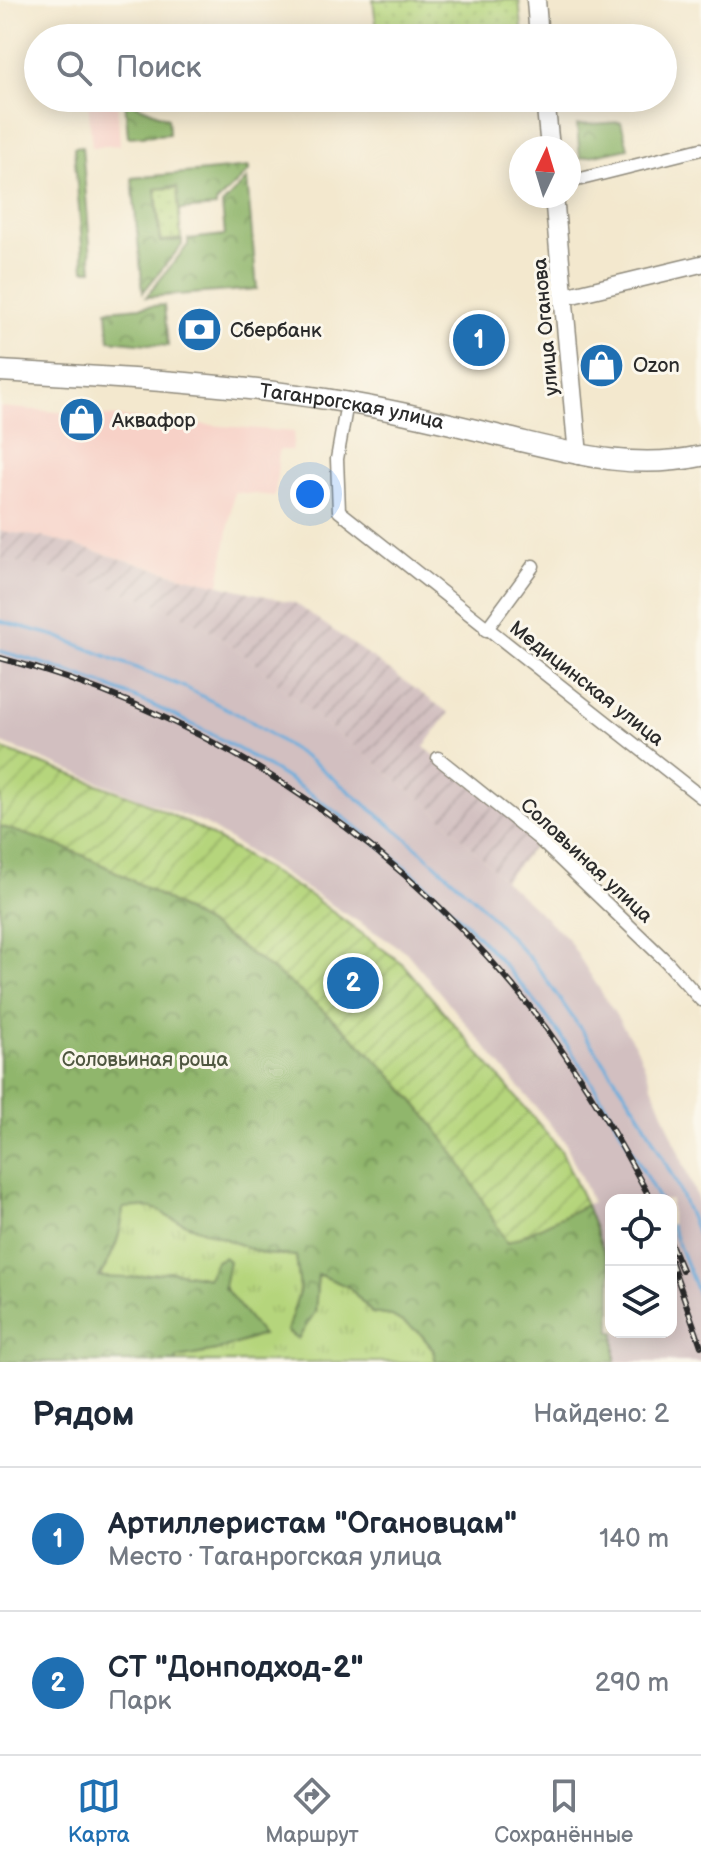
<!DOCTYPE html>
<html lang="ru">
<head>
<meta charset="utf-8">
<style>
	:root { --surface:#fff; --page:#f6f6f7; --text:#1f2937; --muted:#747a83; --line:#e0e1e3; --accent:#1f6fb2 }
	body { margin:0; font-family:"Balsamiq Sans",sans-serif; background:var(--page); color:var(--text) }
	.controls { position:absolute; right:24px; bottom:24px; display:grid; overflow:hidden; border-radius:16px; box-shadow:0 4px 20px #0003 }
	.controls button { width:72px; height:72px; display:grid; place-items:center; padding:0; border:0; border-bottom:2px solid var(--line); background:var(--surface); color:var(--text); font:40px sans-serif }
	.compass { position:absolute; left:509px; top:136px; width:72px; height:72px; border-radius:50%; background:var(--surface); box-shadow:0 4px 20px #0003; rotate:4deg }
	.you { position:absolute; left:310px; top:494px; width:28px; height:28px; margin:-20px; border:6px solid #fff; border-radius:50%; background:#1a73e8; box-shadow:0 0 0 12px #1a73e833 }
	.badge { display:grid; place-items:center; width:52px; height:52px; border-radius:50%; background:var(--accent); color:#fff; font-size:26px; font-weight:700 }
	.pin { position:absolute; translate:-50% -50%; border:4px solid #fff; box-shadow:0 2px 8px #0006 }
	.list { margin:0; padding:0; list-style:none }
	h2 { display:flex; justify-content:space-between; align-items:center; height:104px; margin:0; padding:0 32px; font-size:34px }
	h2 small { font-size:26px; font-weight:400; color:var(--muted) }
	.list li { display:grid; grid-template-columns:52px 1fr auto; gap:24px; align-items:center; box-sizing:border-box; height:144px; padding:0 32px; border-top:2px solid var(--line) }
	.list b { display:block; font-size:30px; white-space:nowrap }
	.list p { margin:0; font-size:26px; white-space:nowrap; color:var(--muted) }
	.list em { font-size:26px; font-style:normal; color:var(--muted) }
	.icon { flex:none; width:44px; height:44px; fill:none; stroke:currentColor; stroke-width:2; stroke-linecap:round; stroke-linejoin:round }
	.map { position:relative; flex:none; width:701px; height:1362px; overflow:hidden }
	.search { position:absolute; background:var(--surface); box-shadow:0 4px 20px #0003; left:24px; right:24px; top:24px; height:88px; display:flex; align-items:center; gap:20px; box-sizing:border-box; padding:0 28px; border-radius:44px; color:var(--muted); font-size:30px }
	.sheet { height:392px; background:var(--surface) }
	nav { display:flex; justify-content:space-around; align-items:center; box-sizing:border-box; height:112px; border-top:2px solid var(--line); background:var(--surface); font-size:22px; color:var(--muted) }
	nav a { display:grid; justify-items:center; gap:4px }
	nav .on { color:var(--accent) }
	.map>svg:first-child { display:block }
	.built { fill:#f7d1c7 }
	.industrial { fill:url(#industrial-furrows) }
	.railway { fill:#d2bfc0; fill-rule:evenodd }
	.grass { fill:url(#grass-tufts); stroke:#708054; stroke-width:2 }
	.forest { fill:url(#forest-crowns); stroke:#5e704c; stroke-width:2 }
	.park { fill:url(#park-dots); stroke:#708054; stroke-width:2 }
	.garden { fill:url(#garden-furrows); stroke:#708054; stroke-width:2 }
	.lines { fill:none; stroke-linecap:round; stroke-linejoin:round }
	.stream { stroke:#67addd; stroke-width:3 }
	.minor-casing { stroke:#8f8a7c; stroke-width:15 }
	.tertiary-casing { stroke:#8f8a7c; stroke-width:19 }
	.secondary-casing { stroke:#8f8a7c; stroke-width:21 }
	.primary-casing { stroke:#8f8a7c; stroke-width:23 }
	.minor { stroke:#fff; stroke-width:12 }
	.tertiary { stroke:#fff; stroke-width:16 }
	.secondary { stroke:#fff; stroke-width:18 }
	.primary { stroke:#fff; stroke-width:20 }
	.rail-casing { stroke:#2b2b2b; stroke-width:6 }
	.rail { stroke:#fbf7ec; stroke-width:3; stroke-dasharray:9; stroke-linecap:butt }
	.labels { text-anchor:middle; stroke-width:6; stroke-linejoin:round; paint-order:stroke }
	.street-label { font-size:20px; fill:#2b2b2b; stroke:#fbf7ec }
	.poi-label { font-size:20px; fill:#2b2b2b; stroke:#fbf7ec; text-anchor:start }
	.park-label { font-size:20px; fill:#4e563f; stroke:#fbf7ec }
</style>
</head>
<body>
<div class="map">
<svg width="701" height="1362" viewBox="0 0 701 1362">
	<defs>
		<pattern id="industrial-furrows" width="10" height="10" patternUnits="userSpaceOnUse" patternTransform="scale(2)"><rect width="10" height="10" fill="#d2bfc0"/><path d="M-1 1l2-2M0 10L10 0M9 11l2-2" fill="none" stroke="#b4a4a5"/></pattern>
		<pattern id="grass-tufts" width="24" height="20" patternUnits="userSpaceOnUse" patternTransform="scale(2)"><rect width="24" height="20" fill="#b5d57c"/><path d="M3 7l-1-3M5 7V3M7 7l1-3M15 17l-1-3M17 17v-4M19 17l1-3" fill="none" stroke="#9cb76b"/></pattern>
		<pattern id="forest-crowns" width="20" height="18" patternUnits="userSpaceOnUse" patternTransform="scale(2)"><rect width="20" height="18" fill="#90b66c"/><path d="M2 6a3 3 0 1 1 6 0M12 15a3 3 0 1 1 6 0" fill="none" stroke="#769459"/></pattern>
		<pattern id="park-dots" width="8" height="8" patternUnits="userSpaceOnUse" patternTransform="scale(2)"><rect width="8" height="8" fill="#b5d57c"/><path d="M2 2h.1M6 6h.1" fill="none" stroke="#9cb76b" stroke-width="1.8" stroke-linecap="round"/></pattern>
		<pattern id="garden-furrows" width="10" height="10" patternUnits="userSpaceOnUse" patternTransform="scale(2)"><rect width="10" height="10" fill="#b5d57c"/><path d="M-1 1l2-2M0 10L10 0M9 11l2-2" fill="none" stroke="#9cb76b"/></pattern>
	</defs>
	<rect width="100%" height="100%" fill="#fbf7ec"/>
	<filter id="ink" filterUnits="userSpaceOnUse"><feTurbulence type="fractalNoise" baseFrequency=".0125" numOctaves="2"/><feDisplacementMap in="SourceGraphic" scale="16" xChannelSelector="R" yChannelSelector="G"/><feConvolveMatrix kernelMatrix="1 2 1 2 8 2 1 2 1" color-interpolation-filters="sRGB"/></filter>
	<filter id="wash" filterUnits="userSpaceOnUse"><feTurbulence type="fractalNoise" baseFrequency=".006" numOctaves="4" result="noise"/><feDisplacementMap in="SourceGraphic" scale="32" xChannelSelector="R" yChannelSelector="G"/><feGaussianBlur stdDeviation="1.8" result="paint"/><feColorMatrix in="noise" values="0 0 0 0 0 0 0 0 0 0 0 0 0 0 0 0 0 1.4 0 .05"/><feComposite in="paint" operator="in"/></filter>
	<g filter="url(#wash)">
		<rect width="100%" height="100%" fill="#f3e8ce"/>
		<g class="built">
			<polygon points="117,99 120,145 92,147 88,102"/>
			<polygon points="0,407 294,432 292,450 279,450 275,496 234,492 219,586 48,538 0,531"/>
		</g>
		<polygon class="industrial" points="0,531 48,538 178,575 295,603 449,713 424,747 540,840 504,880 431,807 310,712 251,660 208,629 145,599 41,566 0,560"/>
		<path class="railway" d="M0 560 41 566 145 599 208 629 251 660 310 712 431 807 504 880 567 938 638 1050 701 1208V1362H575L511 1242 592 1202 565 1142 406 952 205 824 0 742ZM611 1200H671V1332H611Z"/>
		<path class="grass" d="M150 1206 159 1208 168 1217 264 1254 296 1256 300 1289 287 1331 297 1338 315 1312 318 1274 349 1287 372 1313 392 1316 419 1332 433 1349 436 1362H176L177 1358 216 1351 262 1335 224 1287 209 1278 169 1271 128 1278H99C113 1255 122 1235 123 1207Z"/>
		<g class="forest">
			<polygon points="125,100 168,118 169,134 128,137"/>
			<polygon points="621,122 628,148 580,158 577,125"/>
			<polygon points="82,146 92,270 84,270 74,147"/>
			<polygon points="249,167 249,171 216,203 216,207 179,210 177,187 155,189 160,242 182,240 182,245 143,292 132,178"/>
			<polygon points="247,179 257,289 146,297 188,245 188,239 225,235 222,205"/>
			<polygon points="164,305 168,346 109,340 107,310"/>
			<path d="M0 826C30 836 63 845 91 859 223 924 356 1020 444 1139 468 1171 486 1209 507 1243L586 1205 611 1271V1332H615V1362H436L433 1349 419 1332 392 1316 372 1313 349 1287 318 1274 315 1312 298 1339 287 1331 300 1289 296 1256 264 1254 168 1217C154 1204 141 1207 123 1208 122 1235 113 1254 99 1277L128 1278 169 1271 208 1278 216 1261 224 1257 229 1261 224 1287 262 1335 216 1351 177 1358 176 1362H0Z"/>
		</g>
		<g class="park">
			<polygon points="373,0 519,0 523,38 378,38"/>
			<polygon points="177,188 181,239 161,241 156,189"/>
		</g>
		<path class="garden" d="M0 748 143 801 202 830 311 896 403 964 561 1150 586 1205 507 1243C486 1209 468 1171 444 1139 357 1020 223 924 91 859 63 845 30 836 0 826Z"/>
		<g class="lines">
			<g class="stream">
				<polyline points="0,621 56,636 184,687 249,720 318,766 405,837 477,901 536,965 638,1111 676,1183 701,1242"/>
				<path d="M0 651C200 704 385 823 518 981 575 1048 618 1123 659 1200"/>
				<polyline points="671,1226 701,1301"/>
			</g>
		</g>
	</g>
	<g filter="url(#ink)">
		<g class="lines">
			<defs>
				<g id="minor">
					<polyline points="569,182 701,149"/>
					<polyline points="345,414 337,459 339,511 701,797"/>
					<polyline points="486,630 533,566"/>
					<polyline points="438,758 539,839 666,961 701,1000"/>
				</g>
				<polyline id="tertiary" points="564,297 701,264"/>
				<g id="secondary">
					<polyline points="536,0 539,38"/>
					<polyline points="545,98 550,148"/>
					<polyline points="554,196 578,455"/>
				</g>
				<g id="primary">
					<path id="s1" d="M0 371C116 378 235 383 350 403 402 412 453 424 504 437 572 453 631 471 701 456"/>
				</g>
			</defs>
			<use href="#minor" class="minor-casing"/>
			<use href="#tertiary" class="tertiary-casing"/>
			<use href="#secondary" class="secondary-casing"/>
			<use href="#primary" class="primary-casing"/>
			<use href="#minor" class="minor"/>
			<use href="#tertiary" class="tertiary"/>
			<use href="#secondary" class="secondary"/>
			<use href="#primary" class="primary"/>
			<defs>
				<g id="rail">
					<path d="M0 658C198 710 382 829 513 986 568 1052 611 1125 651 1200"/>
					<polyline points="671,1244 682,1270"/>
					<polyline points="671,1261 701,1346"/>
				</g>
			</defs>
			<use href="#rail" class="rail-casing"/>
			<use href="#rail" class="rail"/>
		</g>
	</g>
	<defs>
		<symbol id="bank-disc" viewBox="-11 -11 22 22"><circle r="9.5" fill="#1f6fb2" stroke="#fbf7ec"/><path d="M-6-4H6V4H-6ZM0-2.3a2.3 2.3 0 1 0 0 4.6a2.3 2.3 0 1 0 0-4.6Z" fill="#fff"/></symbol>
		<symbol id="shop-disc" viewBox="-11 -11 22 22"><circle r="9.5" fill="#1f6fb2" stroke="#fbf7ec"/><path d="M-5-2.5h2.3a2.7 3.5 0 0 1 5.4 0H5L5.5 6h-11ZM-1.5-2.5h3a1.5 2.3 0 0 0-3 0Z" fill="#fff"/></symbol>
	</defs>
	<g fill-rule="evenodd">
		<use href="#bank-disc" x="174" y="304" width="51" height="51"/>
		<use href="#shop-disc" x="576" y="340" width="51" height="51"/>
		<use href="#shop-disc" x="56" y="394" width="51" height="51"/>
	</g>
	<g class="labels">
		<g class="street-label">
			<text transform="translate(545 327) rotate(-95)" y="7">улица Оганова</text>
			<text dy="7" stroke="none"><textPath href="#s1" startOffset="354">Таганрогская улица</textPath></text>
			<text transform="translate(587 683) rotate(38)" y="7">Медицинская улица</text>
			<text transform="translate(587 860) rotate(43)" y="7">Соловьиная улица</text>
		</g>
		<g class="poi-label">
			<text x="230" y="337">Сбербанк</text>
			<text x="633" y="372">Ozon</text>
			<text x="112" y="427">Аквафор</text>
		</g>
		<g class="park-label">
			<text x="145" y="1066">Соловьиная роща</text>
		</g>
	</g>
</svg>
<div class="controls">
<button><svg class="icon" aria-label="locate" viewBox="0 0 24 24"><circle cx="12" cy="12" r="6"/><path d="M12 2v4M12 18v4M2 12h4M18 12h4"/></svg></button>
<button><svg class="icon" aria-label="layers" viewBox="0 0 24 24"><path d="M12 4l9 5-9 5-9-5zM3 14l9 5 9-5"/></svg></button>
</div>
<svg class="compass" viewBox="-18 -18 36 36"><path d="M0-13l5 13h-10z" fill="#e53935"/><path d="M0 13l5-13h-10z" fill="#747a83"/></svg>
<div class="you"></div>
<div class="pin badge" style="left:479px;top:340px">1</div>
<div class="pin badge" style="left:353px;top:983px">2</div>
<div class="search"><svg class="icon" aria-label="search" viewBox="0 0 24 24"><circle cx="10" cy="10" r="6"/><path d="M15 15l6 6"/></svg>Поиск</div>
</div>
<section class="sheet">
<h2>Рядом<small>Найдено: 2</small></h2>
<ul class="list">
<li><span class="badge">1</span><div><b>Артиллеристам &quot;Огановцам&quot;</b><p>Место · Таганрогская улица</p></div><em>140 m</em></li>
<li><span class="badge">2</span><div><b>СТ &quot;Донподход-2&quot;</b><p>Парк</p></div><em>290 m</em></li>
</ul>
</section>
<nav>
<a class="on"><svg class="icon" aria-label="map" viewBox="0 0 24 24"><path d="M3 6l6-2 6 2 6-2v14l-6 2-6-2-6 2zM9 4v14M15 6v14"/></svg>Карта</a>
<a><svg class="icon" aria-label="directions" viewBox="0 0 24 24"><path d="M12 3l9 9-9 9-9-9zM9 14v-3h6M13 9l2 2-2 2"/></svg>Маршрут</a>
<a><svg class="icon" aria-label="saved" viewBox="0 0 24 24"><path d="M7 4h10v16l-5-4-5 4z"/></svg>Сохранённые</a>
</nav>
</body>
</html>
